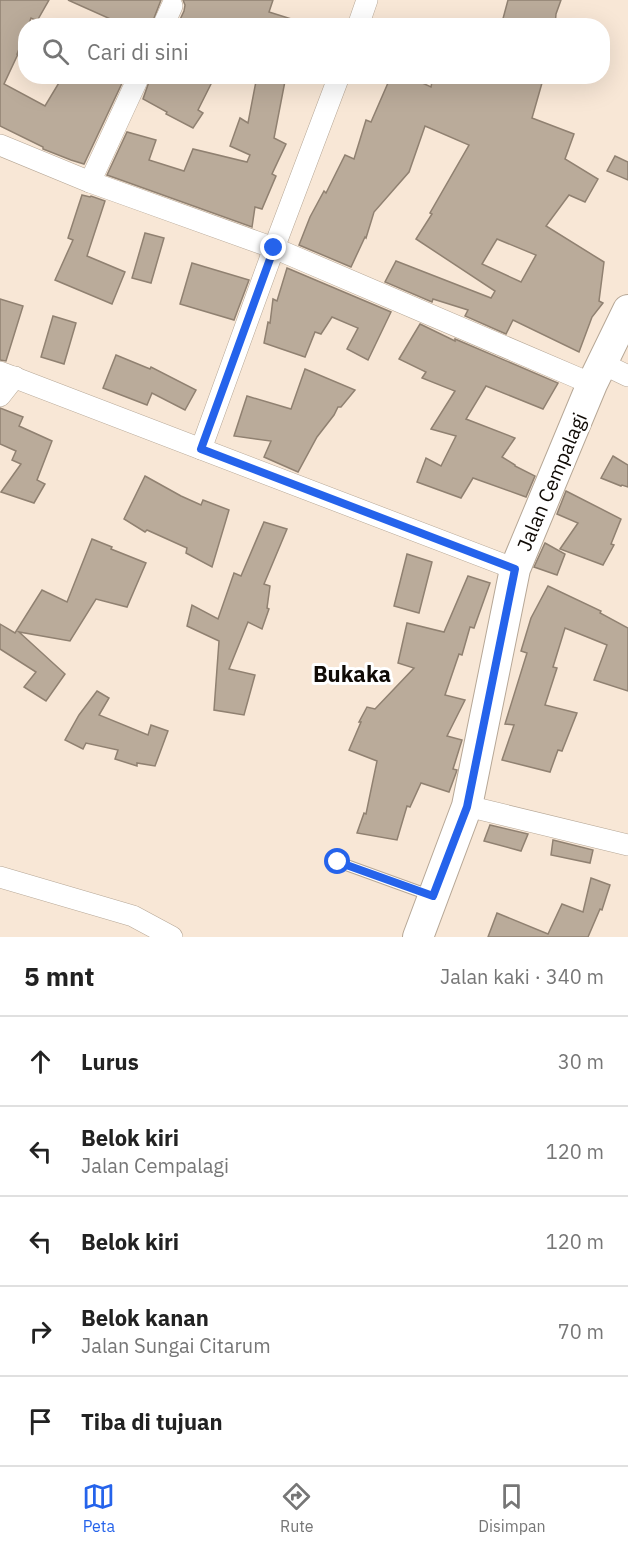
<!DOCTYPE html>
<html lang="id">
<head>
<meta charset="utf-8">
<style>
	:root { --surface:#fff; --page:#f6f6f6; --text:#222; --muted:#767676; --line:#e0e0e0; --accent:#2563eb }
	body { margin:0; font-family:"IBM Plex Sans",sans-serif; background:var(--page); color:var(--text) }
	.stop { position:absolute; width:18px; height:18px; margin:-14px; border:4px solid #2563eb; border-radius:50%; background:#fff }
	.stop.end { background:#2563eb; border-color:#fff; box-shadow:0 2px 6px #0008 }
	.list { margin:0; padding:0; list-style:none }
	h2 { display:flex; justify-content:space-between; align-items:center; height:78px; margin:0; padding:0 24px; font-size:26px }
	h2 small { font-size:20px; font-weight:400; color:var(--muted) }
	.list li { display:grid; grid-template-columns:39px 1fr auto; gap:18px; align-items:center; box-sizing:border-box; height:90px; padding:0 24px; border-top:2px solid var(--line) }
	.list b { display:block; font-size:22px; white-space:nowrap }
	.list p { margin:0; font-size:20px; white-space:nowrap; color:var(--muted) }
	.list em { font-size:20px; font-style:normal; color:var(--muted) }
	.icon { flex:none; width:33px; height:33px; fill:none; stroke:currentColor; stroke-width:2; stroke-linecap:round; stroke-linejoin:round }
	.map { position:relative; flex:none; width:628px; height:937px; overflow:hidden }
	.search { position:absolute; background:var(--surface); box-shadow:0 6px 24px #0002; left:18px; right:18px; top:18px; height:66px; display:flex; align-items:center; gap:15px; box-sizing:border-box; padding:0 21px; border-radius:24px; color:var(--muted); font-size:22px }
	.sheet { height:528px; background:var(--surface) }
	nav { display:flex; justify-content:space-around; align-items:center; box-sizing:border-box; height:84px; border-top:2px solid var(--line); background:var(--surface); font-size:16px; color:var(--muted) }
	nav a { display:grid; justify-items:center; gap:3px }
	nav .on { color:var(--accent) }
	.map>svg:first-child { display:block }
	.building { fill:#baab9a; stroke:#908171; stroke-width:1.5; fill-rule:evenodd }
	.lines { fill:none; stroke-linecap:round; stroke-linejoin:round }
	.lane-casing { stroke:#b6a796; stroke-width:12 }
	.street-casing { stroke:#b6a796; stroke-width:22 }
	.secondary-casing { stroke:#b6a796; stroke-width:32 }
	.lane { stroke:#fff; stroke-width:10 }
	.street { stroke:#fff; stroke-width:21 }
	.secondary { stroke:#fff; stroke-width:30 }
	.route { stroke:#2563eb; stroke-width:8 }
	.labels { text-anchor:middle; stroke-width:6; stroke-linejoin:round; paint-order:stroke }
	.street-label { font-size:20px; fill:#100b06; stroke:#fff }
	.quarter-label { font-size:22px; font-weight:bold; fill:#100b06; stroke:#fff }
</style>
</head>
<body>
<div class="map">
<svg width="628" height="937" viewBox="0 0 628 937">
	<rect width="100%" height="100%" fill="#f8e7d6"/>
	<g class="building">
		<polygon points="0,0 49,0 37,21 31,18 28,26 26,26 26,32 17,54 18,54 4,84 45,106 63,76 115,76 123,81 84,164 71,160 43,149 43,147 0,126"/>
		<polygon points="68,0 161,0 151,26 126,26"/>
		<polygon points="183,0 273,0 269,12 301,22 300,26 177,26 184,11 185,5"/>
		<polygon points="508,0 561,0 556,14 555,26 501,26"/>
		<polygon points="151,76 215,76 198,110 203,113 193,128 166,114 167,112 143,99"/>
		<polygon points="257,76 286,76 274,138 286,144 272,174 276,176 262,209 255,207 252,227 107,175 127,132 156,140 149,160 184,171 193,149 247,162 250,155 230,146 240,118 248,123"/>
		<path d="M391 76H407L431 87 433 76H544L532 118 574 134 565 159 598 179 585 202 569 195 546 226 604 262 599 301 603 303 592 317 579 352 513 320 506 334 465 316 468 310 433 299 432 302 385 282 396 261 491 298 495 291 416 239 432 214 430 213 469 145 425 126 409 172 374 212 366 238 365 237 351 267 299 245 310 217 324 191 326 193 345 155 354 159 366 120 371 122ZM497 239 536 255 521 282 482 264Z"/>
		<polygon points="615,156 628,162 628,180 607,171"/>
		<polygon points="82,195 90,197 91,196 105,201 87,256 125,272 112,304 55,280 73,240 68,238"/>
		<polygon points="145,233 164,238 151,283 132,278"/>
		<polygon points="192,263 249,280 234,320 180,304"/>
		<polygon points="287,268 391,312 368,360 347,349 358,328 332,317 321,334 315,332 305,357 264,343 268,322 270,323 273,299 277,301"/>
		<polygon points="0,299 23,306 6,361 0,360"/>
		<polygon points="53,316 76,323 64,364 41,357"/>
		<polygon points="420,324 455,341 455,339 558,383 543,409 486,386 466,419 515,438 502,457 515,465 515,466 535,476 526,497 473,478 461,498 417,482 426,458 441,466 456,436 431,429 455,391 422,378 426,372 399,359"/>
		<polygon points="116,355 150,369 151,367 196,390 185,410 152,393 147,405 103,388"/>
		<polygon points="305,369 355,390 341,407 338,407 334,415 317,437 298,472 264,457 271,441 234,436 247,396 291,409"/>
		<polygon points="0,408 23,417 19,426 52,441 37,480 45,484 34,503 1,492 21,464 12,460 16,451 0,444"/>
		<polygon points="613,456 628,465 628,487 622,485 621,486 601,478"/>
		<polygon points="145,476 181,496 201,505 203,500 229,510 212,567 186,553 187,548 147,530 145,532 124,519"/>
		<polygon points="566,491 621,519 611,544 614,545 603,565 560,549 578,523 557,514"/>
		<polygon points="264,522 287,529 264,584 270,586 267,608 269,609 262,629 248,622 229,669 255,675 244,715 214,710 219,641 187,626 192,605 218,619 234,573 241,576"/>
		<polygon points="92,539 112,547 111,549 146,563 127,607 96,599 70,641 19,632 65,674 46,701 24,687 36,672 0,649 0,624 15,633 42,590 67,602"/>
		<polygon points="545,543 565,554 557,575 534,567"/>
		<polygon points="407,554 432,562 419,613 394,606"/>
		<polygon points="468,576 490,583 474,628 470,627 462,655 459,654 445,695 465,700 447,736 462,740 453,769 457,770 456,773 449,792 421,783 410,807 407,806 397,840 357,833 364,813 366,814 377,761 349,750 361,722 359,722 367,707 375,709 414,668 398,663 407,623 444,632"/>
		<polygon points="548,586 601,611 600,613 628,628 628,691 594,680 607,645 565,628 553,667 557,668 545,705 577,713 562,751 558,750 550,772 502,760 514,725 505,724 527,653 521,651 531,618"/>
		<polygon points="97,691 109,698 99,715 148,735 151,725 168,731 155,766 137,763 137,766 115,759 118,750 86,743 83,749 65,740 79,715"/>
		<polygon points="490,825 528,834 521,851 484,841"/>
		<polygon points="553,840 593,850 590,863 551,855"/>
		<polygon points="591,878 610,885 602,910 600,909 588,937 488,937 497,913 548,934 562,904 583,912"/>
	</g>
	<g class="lines">
		<defs>
			<polyline id="lane" points="338,862 432,896"/>
			<g id="street">
				<polyline points="163,26 172,6"/>
				<polyline points="358,26 367,0"/>
				<polyline points="0,145 90,182 274,248 592,384"/>
				<polyline points="90,182 139,76"/>
				<polyline points="601,363 628,376"/>
				<polyline points="0,372 515,569"/>
				<polyline points="0,396 15,377"/>
				<polyline points="201,449 274,248 339,76"/>
				<polyline points="467,806 628,845"/>
				<polyline points="0,877 133,916 172,937"/>
			</g>
			<polyline id="secondary" points="418,937 467,806 515,569 592,384 628,310"/>
		</defs>
		<use href="#lane" class="lane-casing"/>
		<use href="#street" class="street-casing"/>
		<use href="#secondary" class="secondary-casing"/>
		<use href="#lane" class="lane"/>
		<use href="#street" class="street"/>
		<use href="#secondary" class="secondary"/>
	</g>
	<g class="lines">
		<polyline class="route" points="274,248 201,449 515,569 467,807 433,896 338,862"/>
	</g>
	<g class="labels">
		<g class="street-label">
			<text transform="translate(552 482) rotate(-67)" y="7">Jalan Cempalagi</text>
		</g>
		<g class="quarter-label">
			<text x="352" y="682">Bukaka</text>
		</g>
	</g>
</svg>
<div class="stop" style="left:338px;top:862px"></div>
<div class="stop end" style="left:274px;top:248px"></div>
<div class="search"><svg class="icon" aria-label="search" viewBox="0 0 24 24"><circle cx="10" cy="10" r="6"/><path d="M15 15l6 6"/></svg>Cari di sini</div>
</div>
<section class="sheet">
<h2>5 mnt<small>Jalan kaki · 340 m</small></h2>
<ul class="list">
<li><svg class="icon" aria-label="ahead" viewBox="0 0 24 24"><path d="M12 20V5M6 11l6-6 6 6"/></svg><div><b>Lurus</b></div><em>30 m</em></li>
<li><svg class="icon" aria-label="left" viewBox="0 0 24 24"><path d="M17 20v-9H6M10 6l-5 5 5 5"/></svg><div><b>Belok kiri</b><p>Jalan Cempalagi</p></div><em>120 m</em></li>
<li><svg class="icon" aria-label="left" viewBox="0 0 24 24"><path d="M17 20v-9H6M10 6l-5 5 5 5"/></svg><div><b>Belok kiri</b></div><em>120 m</em></li>
<li><svg class="icon" aria-label="right" viewBox="0 0 24 24"><path d="M7 20v-9h11M14 6l5 5-5 5"/></svg><div><b>Belok kanan</b><p>Jalan Sungai Citarum</p></div><em>70 m</em></li>
<li><svg class="icon" aria-label="arrive" viewBox="0 0 24 24"><path d="M6 21V4h12l-3 4 3 4H6"/></svg><div><b>Tiba di tujuan</b></div></li>
</ul>
</section>
<nav>
<a class="on"><svg class="icon" aria-label="map" viewBox="0 0 24 24"><path d="M3 6l6-2 6 2 6-2v14l-6 2-6-2-6 2zM9 4v14M15 6v14"/></svg>Peta</a>
<a><svg class="icon" aria-label="directions" viewBox="0 0 24 24"><path d="M12 3l9 9-9 9-9-9zM9 14v-3h6M13 9l2 2-2 2"/></svg>Rute</a>
<a><svg class="icon" aria-label="saved" viewBox="0 0 24 24"><path d="M7 4h10v16l-5-4-5 4z"/></svg>Disimpan</a>
</nav>
</body>
</html>
